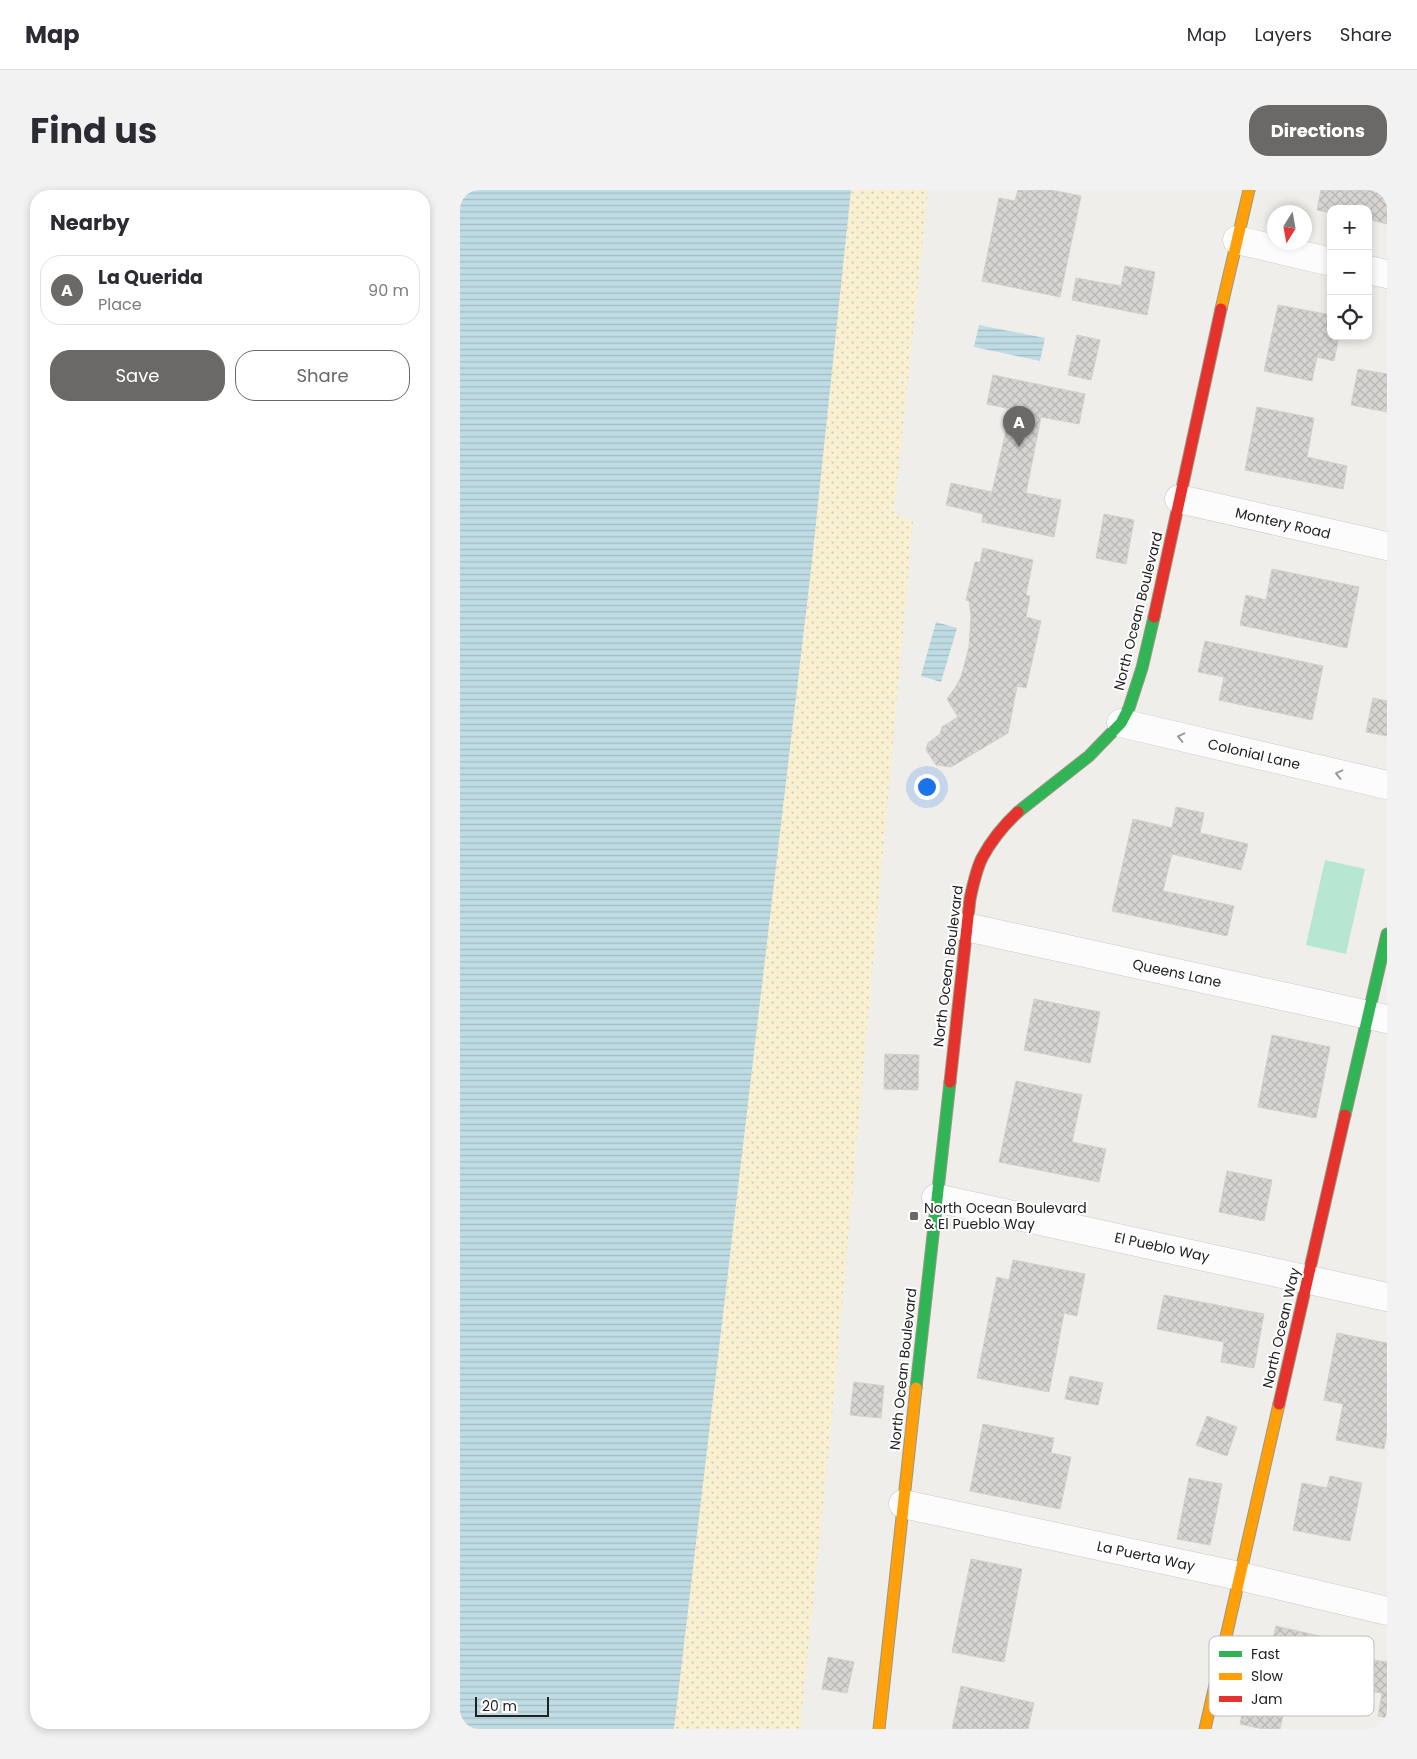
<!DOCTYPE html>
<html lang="en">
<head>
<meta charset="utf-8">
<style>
	:root { --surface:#fff; --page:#f2f2f3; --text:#2b2b33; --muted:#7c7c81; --line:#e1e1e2; --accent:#6a6968 }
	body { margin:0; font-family:Poppins,sans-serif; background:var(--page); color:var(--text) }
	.controls { position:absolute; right:15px; top:15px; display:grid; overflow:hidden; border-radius:10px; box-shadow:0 2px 8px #0003 }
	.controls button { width:45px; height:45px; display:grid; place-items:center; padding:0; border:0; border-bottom:1px solid var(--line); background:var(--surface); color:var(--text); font:25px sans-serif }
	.compass { position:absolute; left:807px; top:15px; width:45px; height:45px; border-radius:50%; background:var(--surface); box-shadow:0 2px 8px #0003; rotate:191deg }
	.scale { position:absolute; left:15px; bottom:12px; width:74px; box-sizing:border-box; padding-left:5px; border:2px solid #222; border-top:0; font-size:14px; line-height:18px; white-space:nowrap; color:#222; -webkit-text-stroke:4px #fff; paint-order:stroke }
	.you { position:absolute; left:466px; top:596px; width:18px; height:18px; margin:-12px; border:4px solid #fff; border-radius:50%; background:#1a73e8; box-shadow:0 0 0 8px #1a73e833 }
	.badge { display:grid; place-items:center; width:32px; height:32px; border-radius:50%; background:var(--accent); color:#fff; font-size:16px; font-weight:700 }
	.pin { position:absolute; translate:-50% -41px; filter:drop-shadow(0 1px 2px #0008) }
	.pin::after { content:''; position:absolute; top:26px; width:18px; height:15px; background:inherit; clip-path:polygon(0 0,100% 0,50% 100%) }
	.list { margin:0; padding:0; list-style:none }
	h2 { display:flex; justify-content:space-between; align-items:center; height:65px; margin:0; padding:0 20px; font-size:21px }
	h2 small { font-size:16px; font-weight:400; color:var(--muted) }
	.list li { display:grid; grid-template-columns:32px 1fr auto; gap:15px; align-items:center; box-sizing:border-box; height:70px; margin:0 10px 10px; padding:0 10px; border:1px solid var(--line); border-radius:20px }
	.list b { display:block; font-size:19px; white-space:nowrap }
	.list p { margin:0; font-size:16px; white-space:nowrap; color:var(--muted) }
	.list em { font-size:16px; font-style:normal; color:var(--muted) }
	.actions { display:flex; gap:10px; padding:15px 20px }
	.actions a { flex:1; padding:11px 0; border:1px solid var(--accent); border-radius:20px; text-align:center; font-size:18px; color:var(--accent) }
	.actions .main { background:var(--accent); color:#fff }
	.icon { flex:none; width:28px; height:28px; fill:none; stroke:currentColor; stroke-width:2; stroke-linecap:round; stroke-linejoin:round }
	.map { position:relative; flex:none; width:927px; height:1539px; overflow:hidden; border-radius:20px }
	header { display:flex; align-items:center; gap:30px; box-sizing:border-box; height:70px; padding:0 25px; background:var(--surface); border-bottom:1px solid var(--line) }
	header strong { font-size:24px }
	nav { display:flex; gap:28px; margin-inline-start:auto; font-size:18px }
	.intro { display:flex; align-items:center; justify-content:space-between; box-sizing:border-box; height:120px; padding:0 30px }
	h1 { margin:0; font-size:35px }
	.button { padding:12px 22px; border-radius:20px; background:var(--accent); color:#fff; font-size:18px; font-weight:700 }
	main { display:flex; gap:30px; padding:0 30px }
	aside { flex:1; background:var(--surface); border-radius:20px; box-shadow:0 2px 8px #0003 }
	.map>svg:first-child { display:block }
	.sand { fill:url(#sand-dots) }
	.pitch { fill:#b7e6d2 }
	.water { fill:url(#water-rules) }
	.building { fill:url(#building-cross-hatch); stroke:#d3d0cc }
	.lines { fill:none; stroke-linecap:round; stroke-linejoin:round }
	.street-casing { stroke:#c9c8c7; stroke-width:29 }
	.fast-casing { stroke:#999a82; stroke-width:13 }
	.slow-casing { stroke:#999a82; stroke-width:13 }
	.jam-casing { stroke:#999a82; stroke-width:13 }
	.street { stroke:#fdfcfc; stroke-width:28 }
	.fast { stroke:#30b455; stroke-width:11 }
	.slow { stroke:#ff9f0a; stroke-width:11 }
	.jam { stroke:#e5322d; stroke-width:11 }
	.oneway { stroke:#9a9a9a }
	.poi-dot { fill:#6a6968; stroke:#fff; stroke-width:2 }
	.labels { text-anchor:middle; stroke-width:4; stroke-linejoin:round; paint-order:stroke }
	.street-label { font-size:14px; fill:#222; stroke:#fff }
	.poi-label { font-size:14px; fill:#222; stroke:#fff; text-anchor:start }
	.key { fill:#fff; stroke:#bdbdbd; stroke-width:1 }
	.key-label { font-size:14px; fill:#222 }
</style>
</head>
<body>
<header>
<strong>Map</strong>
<nav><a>Map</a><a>Layers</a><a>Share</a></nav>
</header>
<div class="intro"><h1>Find us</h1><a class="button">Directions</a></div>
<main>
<aside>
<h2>Nearby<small></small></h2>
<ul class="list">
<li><span class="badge">A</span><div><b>La Querida</b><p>Place</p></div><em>90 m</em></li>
</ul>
<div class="actions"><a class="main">Save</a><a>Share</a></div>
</aside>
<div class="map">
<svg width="927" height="1539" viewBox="0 0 927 1539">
	<defs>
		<pattern id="sand-dots" width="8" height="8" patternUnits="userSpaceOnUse" patternTransform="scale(1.25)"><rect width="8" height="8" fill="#f8f0d0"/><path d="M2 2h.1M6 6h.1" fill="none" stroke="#d4ceb2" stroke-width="1.8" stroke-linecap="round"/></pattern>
		<pattern id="water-rules" width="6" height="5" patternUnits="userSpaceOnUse" patternTransform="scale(1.25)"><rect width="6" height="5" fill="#bfdbe3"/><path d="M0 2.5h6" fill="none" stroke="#a4bcc2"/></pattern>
		<pattern id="building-cross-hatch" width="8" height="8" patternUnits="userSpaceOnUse" patternTransform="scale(1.25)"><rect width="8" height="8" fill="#d7d4d2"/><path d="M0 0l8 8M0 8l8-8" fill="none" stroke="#b8b6b4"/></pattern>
	</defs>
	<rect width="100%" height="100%" fill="#f0eeeb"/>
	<polygon class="sand" points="391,0 468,0 434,323 453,331 371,1238 340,1539 214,1539 351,380"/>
	<polygon class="pitch" points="865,670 905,679 886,764 846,755"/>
	<g class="water">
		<polygon points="0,0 391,0 351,380 214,1539 0,1539"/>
		<polygon points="519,135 585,148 580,171 514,157"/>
		<polygon points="476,432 497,438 481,492 461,486"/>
	</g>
	<g class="building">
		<polygon points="558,0 591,0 621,6 600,107 522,91 539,8 555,11"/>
		<polygon points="861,0 915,0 917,2 927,3 927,34 911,30 908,31 908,19 871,19 871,23 857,20"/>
		<polygon points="665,76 695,82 687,125 612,110 616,88 661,96"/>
		<polygon points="818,115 871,125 871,146 879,146 874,171 857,167 852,191 804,181"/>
		<polygon points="617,145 640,150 631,190 608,185"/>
		<polygon points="898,179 927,184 927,222 891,215"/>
		<polygon points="533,185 625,204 619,234 581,227 566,303 601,310 594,347 522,332 523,324 486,315 491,293 532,302 551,219 527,214"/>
		<polygon points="797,217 854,228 847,267 887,276 883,299 785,280"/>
		<polygon points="644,324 674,330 666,374 636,368"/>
		<polygon points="523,358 573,370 566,405 570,406 566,427 581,431 566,498 557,496 548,543 491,577 476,575 466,560 468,553 480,544 482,537 498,527 487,509 495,498 501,487 509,457 511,426 509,411 506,410 515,372 520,372"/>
		<polygon points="812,379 899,397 887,458 780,435 786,405 806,410"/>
		<polygon points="745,451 863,476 852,530 759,510 764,487 738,482"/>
		<polygon points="913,508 927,511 927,546 906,542"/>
		<polygon points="716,617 744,623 740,643 788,654 781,680 712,664 703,701 774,716 767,746 652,721 673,629 712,638"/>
		<polygon points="574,809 640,822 630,873 564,860"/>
		<polygon points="812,845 870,857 856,928 798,917"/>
		<polygon points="425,864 459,865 458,900 424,899"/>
		<polygon points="556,891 622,905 612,952 646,959 639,992 539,972"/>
		<polygon points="767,981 812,990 804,1031 759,1022"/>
		<polygon points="553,1070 625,1084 617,1126 604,1123 589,1202 517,1188 537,1087 549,1090"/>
		<polygon points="704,1105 804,1124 794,1178 761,1172 764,1152 697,1139"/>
		<polygon points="877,1143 927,1153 927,1243 924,1259 876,1250 883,1214 864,1210"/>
		<polygon points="610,1186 643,1193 638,1215 605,1209"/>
		<polygon points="394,1192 424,1196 421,1228 390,1225"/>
		<polygon points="747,1226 777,1237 767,1266 736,1255"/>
		<polygon points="523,1234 594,1248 591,1263 611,1267 600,1319 510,1301"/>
		<polygon points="870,1286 902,1293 890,1351 833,1340 842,1293 867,1298"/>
		<polygon points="729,1288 762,1294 750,1355 717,1349"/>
		<polygon points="511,1369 562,1379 544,1472 492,1462"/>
		<polygon points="816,1436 881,1451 868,1511 828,1502 820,1539 803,1539 780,1534 790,1488 803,1491"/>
		<polygon points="368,1467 394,1472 387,1503 362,1499"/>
		<polygon points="906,1469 927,1472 927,1528 918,1526 922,1503 901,1500"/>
		<polygon points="501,1496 574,1513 568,1539 492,1539"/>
	</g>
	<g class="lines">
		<defs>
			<g id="street">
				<polyline points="777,50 871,72"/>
				<polyline points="908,80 927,84"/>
				<polyline points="719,309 927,356"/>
				<polyline points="661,533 927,595"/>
				<polyline points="506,737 927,829"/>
				<polyline points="476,1008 927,1107"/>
				<polyline points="443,1314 779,1386 927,1421"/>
			</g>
			<g id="fast">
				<polyline points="558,622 629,566 661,533 669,518 682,478 694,427"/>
				<polyline points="885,925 927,744"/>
				<polyline points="456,1198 490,892"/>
			</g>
			<g id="slow">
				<polyline points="761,119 789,0"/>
				<polyline points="419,1539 456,1198"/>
				<polyline points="745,1539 819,1214"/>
			</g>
			<g id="jam">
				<polyline points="694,427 761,119"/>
				<path d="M490 892 510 709C513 695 516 680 522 668 531 651 544 635 558 622"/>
				<polyline points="819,1214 885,925"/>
			</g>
		</defs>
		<use href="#street" class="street-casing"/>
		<use href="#fast" class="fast-casing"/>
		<use href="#slow" class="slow-casing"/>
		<use href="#jam" class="jam-casing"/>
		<use href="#street" class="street"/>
		<use href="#fast" class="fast"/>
		<use href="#slow" class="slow"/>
		<use href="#jam" class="jam"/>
	</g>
	<defs><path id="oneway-chevron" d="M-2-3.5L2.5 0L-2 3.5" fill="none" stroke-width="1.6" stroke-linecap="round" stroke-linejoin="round" transform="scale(1.25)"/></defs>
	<g class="oneway">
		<use href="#oneway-chevron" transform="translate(721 547) rotate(-167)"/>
		<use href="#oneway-chevron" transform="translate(879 584) rotate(-167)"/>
	</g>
	<rect class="poi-dot" x="449" y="1021" width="10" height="10" rx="2.5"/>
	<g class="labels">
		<g class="street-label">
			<text transform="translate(823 333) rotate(13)" y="5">Montery Road</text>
			<text transform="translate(678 421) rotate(-76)" y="5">North Ocean Boulevard</text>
			<text transform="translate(794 564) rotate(13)" y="5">Colonial Lane</text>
			<text transform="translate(488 776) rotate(-83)" y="5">North Ocean Boulevard</text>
			<text transform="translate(717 783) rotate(12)" y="5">Queens Lane</text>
			<text transform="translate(702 1057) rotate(12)" y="5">El Pueblo Way</text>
			<text transform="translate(821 1138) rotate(-77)" y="5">North Ocean Way</text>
			<text transform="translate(443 1179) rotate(-84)" y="5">North Ocean Boulevard</text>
			<text transform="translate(686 1366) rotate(12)" y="5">La Puerta Way</text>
		</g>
		<g class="poi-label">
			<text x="464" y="1023">North Ocean Boulevard<tspan x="464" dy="16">&amp; El Pueblo Way</tspan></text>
		</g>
	</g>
	<rect x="749" y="1446" width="165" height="80" rx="8" class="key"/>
	<rect x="759" y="1461" width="23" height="6" fill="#30b455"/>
	<rect x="759" y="1483" width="23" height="7" fill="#ff9f0a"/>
	<rect x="759" y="1506" width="23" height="6" fill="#e5322d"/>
	<g class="key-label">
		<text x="791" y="1469">Fast</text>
		<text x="791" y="1491">Slow</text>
		<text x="791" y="1514">Jam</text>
	</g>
</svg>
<div class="controls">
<button>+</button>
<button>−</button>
<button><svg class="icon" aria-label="locate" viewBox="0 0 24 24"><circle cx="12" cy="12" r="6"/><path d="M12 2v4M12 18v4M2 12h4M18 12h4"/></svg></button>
</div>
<svg class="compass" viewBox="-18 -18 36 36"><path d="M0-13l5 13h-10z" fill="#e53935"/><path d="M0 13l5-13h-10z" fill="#7c7c81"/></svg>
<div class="scale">20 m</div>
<div class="you"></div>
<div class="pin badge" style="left:559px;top:257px">A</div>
</div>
</main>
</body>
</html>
